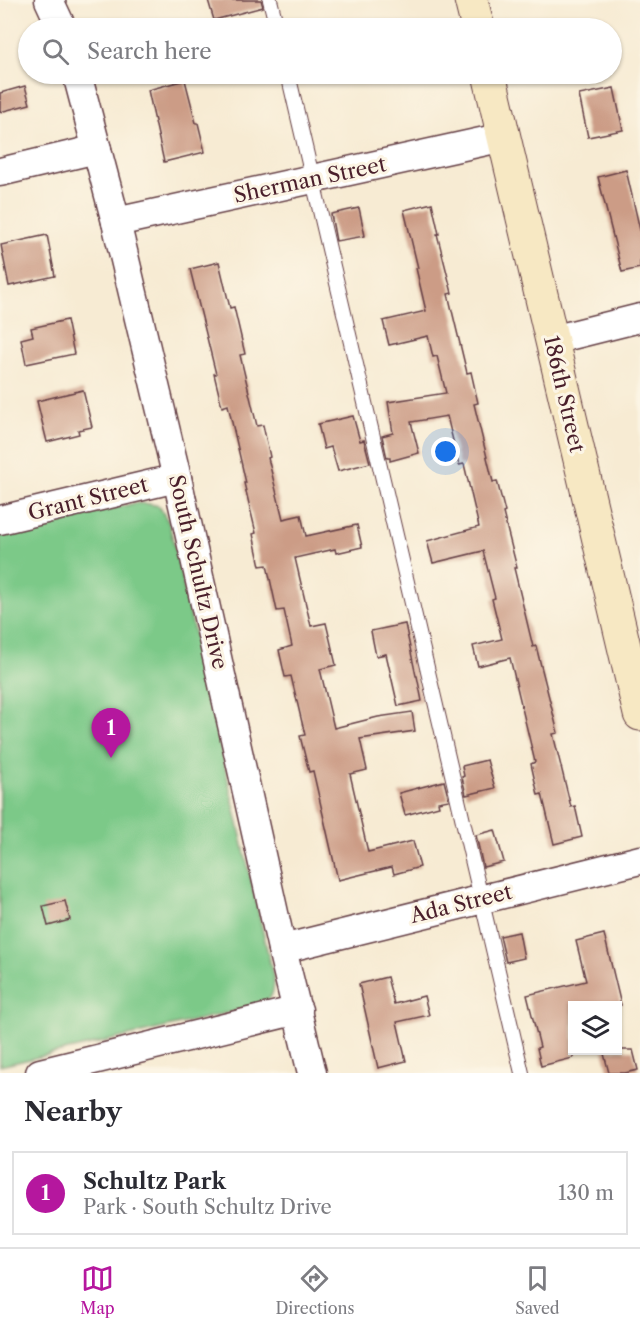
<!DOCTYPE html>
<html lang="en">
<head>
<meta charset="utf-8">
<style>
	:root { --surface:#fff; --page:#f2f2f3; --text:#2b2b33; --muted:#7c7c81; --line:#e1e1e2; --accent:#b5179e }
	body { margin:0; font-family:"Libre Caslon Text",serif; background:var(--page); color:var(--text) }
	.controls { position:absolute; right:18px; bottom:18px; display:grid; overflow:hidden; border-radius:0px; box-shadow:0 2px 4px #0004 }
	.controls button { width:54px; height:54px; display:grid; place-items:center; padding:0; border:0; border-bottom:2px solid var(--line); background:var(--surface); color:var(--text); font:30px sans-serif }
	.you { position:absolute; left:446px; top:452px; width:21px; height:21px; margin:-15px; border:4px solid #fff; border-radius:50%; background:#1a73e8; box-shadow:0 0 0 9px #1a73e833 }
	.badge { display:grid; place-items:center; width:39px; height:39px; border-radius:50%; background:var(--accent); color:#fff; font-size:20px; font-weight:700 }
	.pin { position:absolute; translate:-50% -50px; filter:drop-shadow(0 2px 3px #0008) }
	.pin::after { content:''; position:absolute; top:32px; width:21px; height:18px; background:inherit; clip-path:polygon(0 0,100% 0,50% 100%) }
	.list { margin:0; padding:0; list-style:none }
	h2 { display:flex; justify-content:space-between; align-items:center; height:78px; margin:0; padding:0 24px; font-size:26px }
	h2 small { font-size:20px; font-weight:400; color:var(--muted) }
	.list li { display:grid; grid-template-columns:39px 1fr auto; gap:18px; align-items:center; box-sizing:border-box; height:84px; margin:0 12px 12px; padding:0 12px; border:2px solid var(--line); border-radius:0px }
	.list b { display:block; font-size:22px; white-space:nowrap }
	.list p { margin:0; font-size:20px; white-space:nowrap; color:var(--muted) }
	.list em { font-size:20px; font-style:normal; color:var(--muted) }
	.icon { flex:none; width:33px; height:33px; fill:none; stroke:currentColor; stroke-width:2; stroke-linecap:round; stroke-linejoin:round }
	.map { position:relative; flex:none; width:640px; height:1073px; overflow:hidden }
	.search { position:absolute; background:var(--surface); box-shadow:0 2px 4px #0004; left:18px; right:18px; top:18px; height:66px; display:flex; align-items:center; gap:15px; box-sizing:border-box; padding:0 21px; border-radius:33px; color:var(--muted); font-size:22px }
	.sheet { height:174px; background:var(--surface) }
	nav { display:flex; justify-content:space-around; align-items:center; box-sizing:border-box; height:84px; border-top:2px solid var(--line); background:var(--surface); font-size:16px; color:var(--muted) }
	nav a { display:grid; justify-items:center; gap:3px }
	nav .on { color:var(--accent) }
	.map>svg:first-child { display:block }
	.green { fill:#7bc988; stroke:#62745a; stroke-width:1.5 }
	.building { fill:#cc9c86 }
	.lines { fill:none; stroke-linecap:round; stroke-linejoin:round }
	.lane-casing { stroke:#643e44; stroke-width:16 }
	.street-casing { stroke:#643e44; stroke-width:31 }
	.secondary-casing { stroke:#643e44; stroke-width:35 }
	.lane { stroke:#fff; stroke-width:14 }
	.street { stroke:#fff; stroke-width:28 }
	.secondary { stroke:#f7e8c3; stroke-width:33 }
	.labels { text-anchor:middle; stroke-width:6; stroke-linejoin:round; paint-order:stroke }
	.street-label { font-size:21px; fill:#4a1f2b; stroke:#fcf5e5 }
</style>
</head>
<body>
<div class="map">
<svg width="640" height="1073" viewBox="0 0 640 1073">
	<rect width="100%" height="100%" fill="#fcf5e5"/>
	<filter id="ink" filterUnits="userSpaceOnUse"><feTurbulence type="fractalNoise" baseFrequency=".0167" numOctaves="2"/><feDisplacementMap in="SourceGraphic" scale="12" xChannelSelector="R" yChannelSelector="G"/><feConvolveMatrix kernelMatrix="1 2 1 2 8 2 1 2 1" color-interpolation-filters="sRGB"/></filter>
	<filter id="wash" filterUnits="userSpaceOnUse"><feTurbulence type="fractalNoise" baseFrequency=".008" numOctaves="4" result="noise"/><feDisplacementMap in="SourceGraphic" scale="24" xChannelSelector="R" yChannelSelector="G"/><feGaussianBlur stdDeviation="1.35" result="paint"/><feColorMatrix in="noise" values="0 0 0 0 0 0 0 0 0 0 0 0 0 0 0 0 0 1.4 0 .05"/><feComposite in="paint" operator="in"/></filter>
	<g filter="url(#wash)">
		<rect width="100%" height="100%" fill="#f7ebd3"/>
		<path class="green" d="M135 503 150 504 159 506 169 523 274 980C274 997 270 1002 253 1007L0 1066V536Z"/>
		<g id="blocks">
			<g class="building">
				<polygon points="208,0 261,0 263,7 214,20"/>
				<polygon points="185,80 196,123 198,123 205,152 164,162 148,90"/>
				<polygon points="25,86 30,104 0,112 0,93"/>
				<polygon points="614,88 623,130 588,137 579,95"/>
				<polygon points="626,170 640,230 640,268 622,272 598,177"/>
				<polygon points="432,203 439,234 437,234 452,293 448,294 467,373 471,372 478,403 474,404 493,482 497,481 505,512 503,513 517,568 514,568 533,647 536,646 558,733 553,734 571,807 575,806 582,837 554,844 542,794 538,795 531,764 535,762 510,658 478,666 473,646 502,639 492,599 495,598 483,551 433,563 427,541 479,527 464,464 459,465 447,416 411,422 419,453 390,461 390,458 387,458 382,436 393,433 388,402 446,393 437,356 433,357 428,336 389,345 383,321 426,311 416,268 418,268 404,210"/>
				<polygon points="359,208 365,236 336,241 331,214"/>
				<polygon points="47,235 55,276 9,286 1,245"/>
				<polygon points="219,262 230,308 234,307 245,354 240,355 257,426 263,425 270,457 268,458 283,519 301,515 306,536 357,525 362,547 336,553 335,549 295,558 311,626 326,623 336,665 320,669 334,728 378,717 412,712 415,731 360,739 367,770 350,774 368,852 413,841 420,867 394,874 392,867 338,880 313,771 309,772 300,736 305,735 291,676 285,677 279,650 292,646 284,610 277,611 267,565 260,566 253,534 256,533 244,483 246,483 228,405 222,407 214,374 216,374 190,269"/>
				<polygon points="67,320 74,354 26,364 21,339 33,336 31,328"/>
				<polygon points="83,390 92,427 78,430 79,434 47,442 37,401"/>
				<polygon points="353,416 360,441 364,440 370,463 338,471 331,447 324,449 318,424"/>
				<polygon points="405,624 416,676 417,676 422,701 398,706 386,654 376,656 371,631"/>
				<polygon points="487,760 495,788 466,795 462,777 464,776 462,766"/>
				<polygon points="444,781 449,800 438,802 439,806 405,815 399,793"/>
				<polygon points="495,830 504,862 483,867 476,835"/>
				<polygon points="65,901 70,920 48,926 43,906"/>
				<polygon points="519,932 524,958 506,962 500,936"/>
				<polygon points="604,934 621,1005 573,1005 573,1058 541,1066 537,1048 540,1047 527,995 586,981 576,941"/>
				<polygon points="387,977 394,1004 424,996 429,1015 397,1022 406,1061 378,1068 359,984"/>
				<polygon points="603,1050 633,1050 638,1070 625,1073 609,1073"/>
			</g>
		</g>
	</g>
	<g filter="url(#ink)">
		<use href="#blocks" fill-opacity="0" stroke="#643e44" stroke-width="1.5"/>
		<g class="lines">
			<defs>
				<g id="lane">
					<polyline points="270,0 277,28"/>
					<polyline points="288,74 522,1073"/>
				</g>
				<g id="street">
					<polyline points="49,0 62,28"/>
					<polyline points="77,74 116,222 177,478 282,949 312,1073"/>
					<polyline points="0,172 97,149"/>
					<polyline points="116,222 504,137"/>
					<polyline points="552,340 640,318"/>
					<polyline points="0,520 177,478"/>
					<polyline points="282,949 640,860"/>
					<polyline points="40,1073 298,1010"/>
				</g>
				<g id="secondary">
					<polyline points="471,0 478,28"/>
					<polyline points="489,74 640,714"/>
				</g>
			</defs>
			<use href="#lane" class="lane-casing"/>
			<use href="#street" class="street-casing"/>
			<use href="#secondary" class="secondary-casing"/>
			<use href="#lane" class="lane"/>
			<use href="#street" class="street"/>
			<use href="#secondary" class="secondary"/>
		</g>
	</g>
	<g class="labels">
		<g class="street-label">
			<text transform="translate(310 180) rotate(-12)" y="7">Sherman Street</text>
			<text transform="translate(564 394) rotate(77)" y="7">186th Street</text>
			<text transform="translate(88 499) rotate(-14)" y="7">Grant Street</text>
			<text transform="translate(198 572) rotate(77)" y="7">South Schultz Drive</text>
			<text transform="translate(461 904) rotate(-14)" y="7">Ada Street</text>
		</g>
	</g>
</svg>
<div class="controls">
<button><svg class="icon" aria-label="layers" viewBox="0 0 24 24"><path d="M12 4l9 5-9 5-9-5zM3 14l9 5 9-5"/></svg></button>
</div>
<div class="you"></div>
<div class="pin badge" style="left:111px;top:758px">1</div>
<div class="search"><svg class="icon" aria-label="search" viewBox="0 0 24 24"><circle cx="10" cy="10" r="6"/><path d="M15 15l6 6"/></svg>Search here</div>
</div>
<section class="sheet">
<h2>Nearby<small></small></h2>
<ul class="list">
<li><span class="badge">1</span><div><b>Schultz Park</b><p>Park · South Schultz Drive</p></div><em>130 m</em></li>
</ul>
</section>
<nav>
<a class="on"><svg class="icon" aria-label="map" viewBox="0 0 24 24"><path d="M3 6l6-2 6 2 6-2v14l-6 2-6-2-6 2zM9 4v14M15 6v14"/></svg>Map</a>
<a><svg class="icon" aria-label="directions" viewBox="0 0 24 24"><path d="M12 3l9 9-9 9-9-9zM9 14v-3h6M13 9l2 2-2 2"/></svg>Directions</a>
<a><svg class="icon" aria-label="saved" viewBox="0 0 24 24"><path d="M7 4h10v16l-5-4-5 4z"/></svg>Saved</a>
</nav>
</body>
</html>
